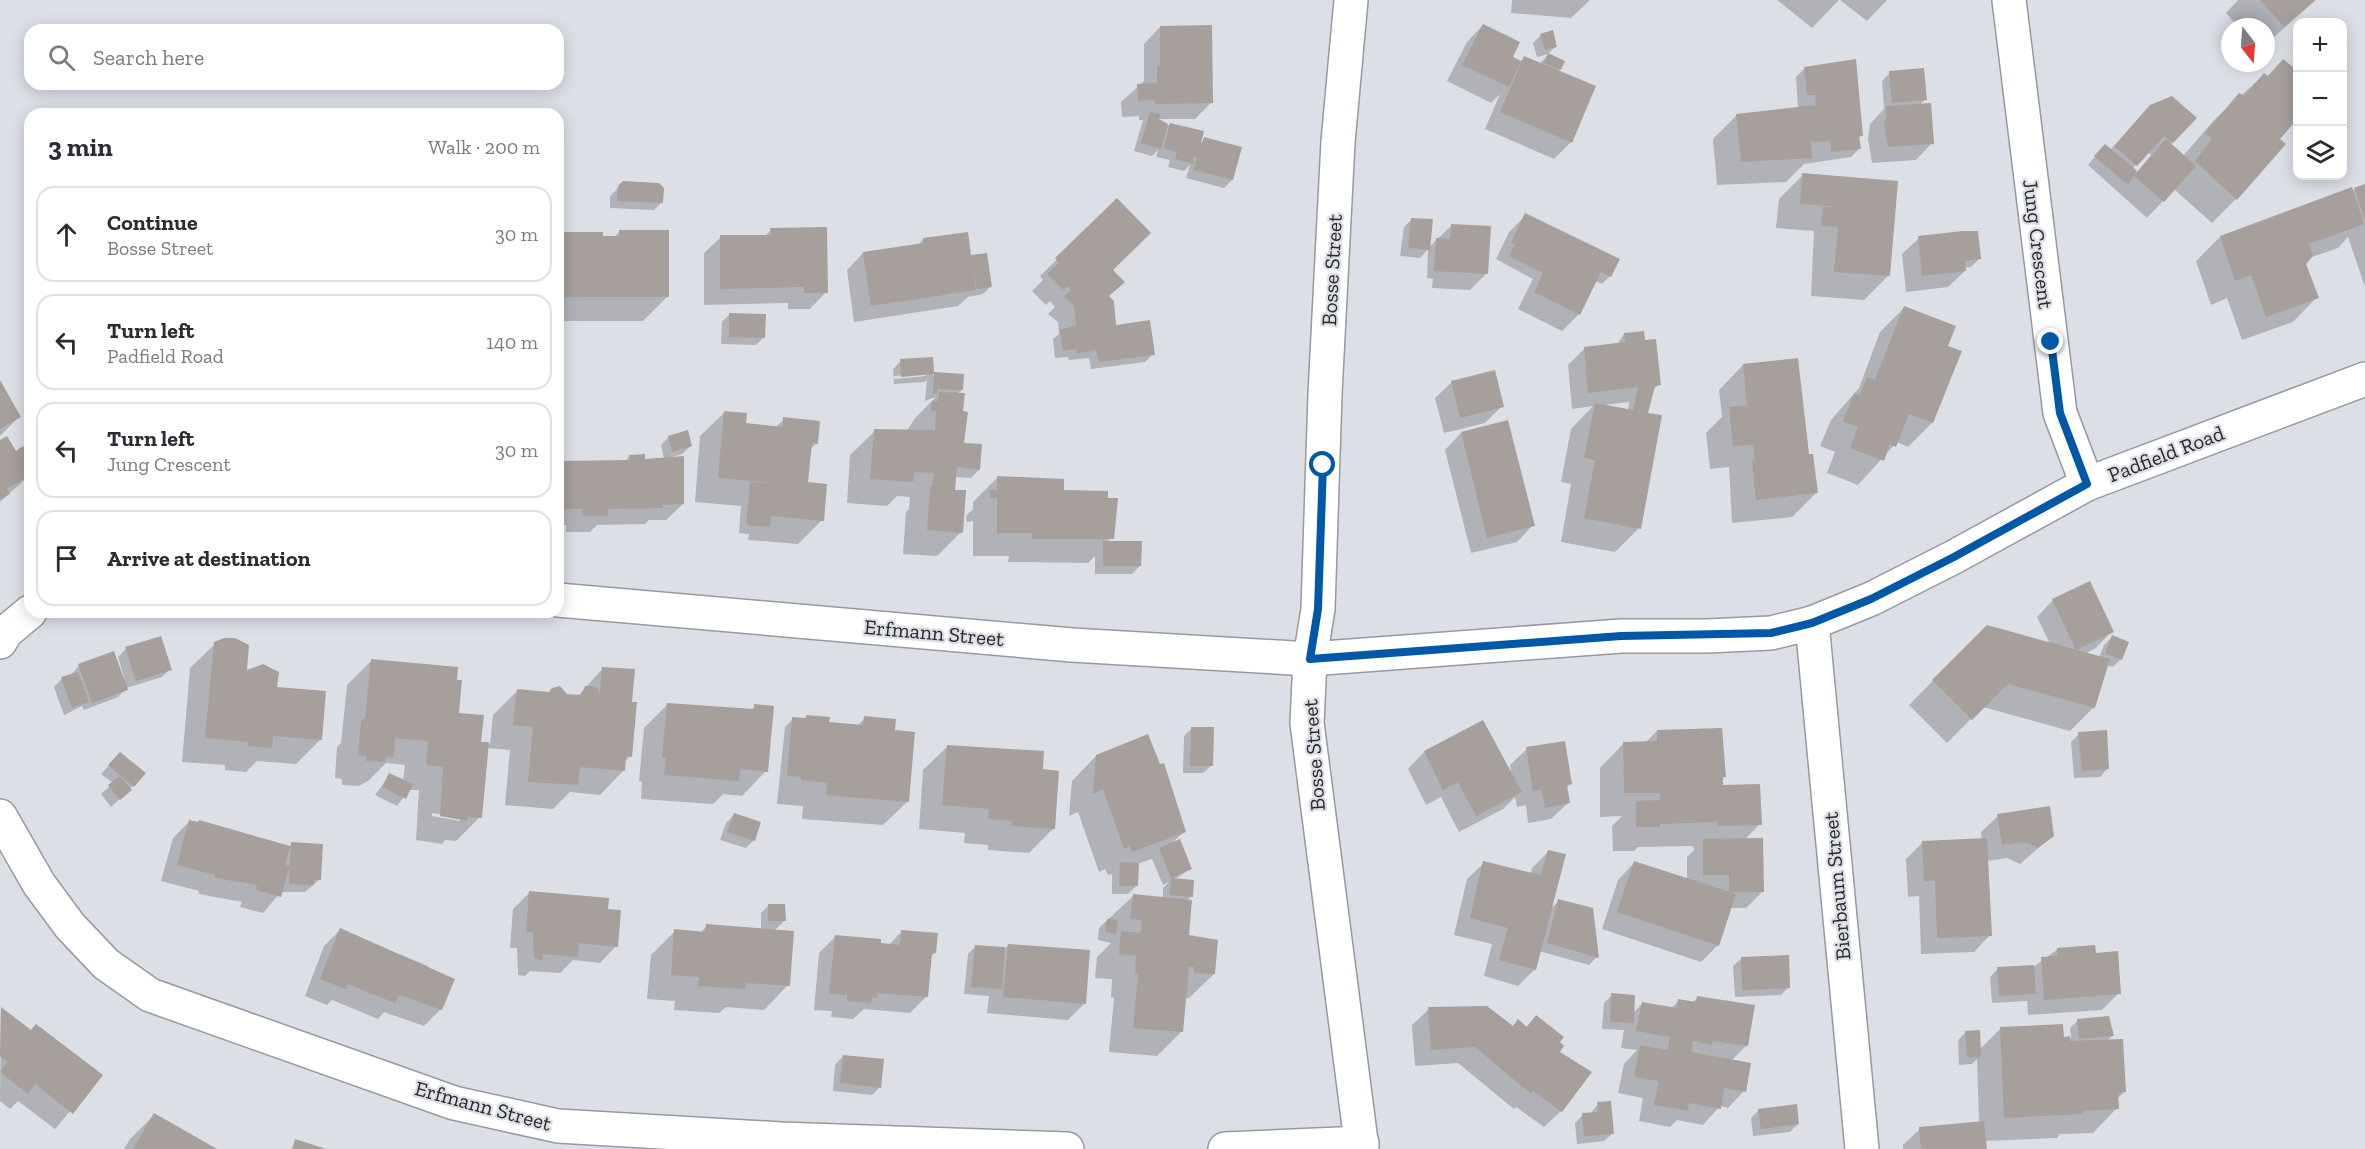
<!DOCTYPE html>
<html lang="en">
<head>
<meta charset="utf-8">
<style>
	:root { --surface:#fff; --page:#f2f2f3; --text:#2b2b33; --muted:#7c7c81; --line:#e1e1e2 }
	body { margin:0; font-family:"Zilla Slab",serif; background:var(--page); color:var(--text) }
	.controls { position:absolute; right:18px; top:18px; display:grid; overflow:hidden; border-radius:12px; box-shadow:0 3px 15px #0003 }
	.controls button { width:54px; height:54px; display:grid; place-items:center; padding:0; border:0; border-bottom:2px solid var(--line); background:var(--surface); color:var(--text); font:30px sans-serif }
	.compass { position:absolute; left:2221px; top:18px; width:54px; height:54px; border-radius:50%; background:var(--surface); box-shadow:0 3px 15px #0003; rotate:163deg }
	.stop { position:absolute; width:18px; height:18px; margin:-14px; border:4px solid #0058a6; border-radius:50%; background:#fff }
	.stop.end { background:#0058a6; border-color:#fff; box-shadow:0 2px 6px #0008 }
	.list { margin:0; padding:0; list-style:none }
	h2 { display:flex; justify-content:space-between; align-items:center; height:78px; margin:0; padding:0 24px; font-size:26px }
	h2 small { font-size:20px; font-weight:400; color:var(--muted) }
	.list li { display:grid; grid-template-columns:39px 1fr auto; gap:18px; align-items:center; box-sizing:border-box; height:96px; margin:0 12px 12px; padding:0 12px; border:2px solid var(--line); border-radius:18px }
	.list b { display:block; font-size:22px; white-space:nowrap }
	.list p { margin:0; font-size:20px; white-space:nowrap; color:var(--muted) }
	.list em { font-size:20px; font-style:normal; color:var(--muted) }
	.icon { flex:none; width:33px; height:33px; fill:none; stroke:currentColor; stroke-width:2; stroke-linecap:round; stroke-linejoin:round }
	.map { position:relative; flex:none; width:2365px; height:1149px; overflow:hidden }
	.search { position:absolute; background:var(--surface); box-shadow:0 3px 15px #0003; left:24px; top:24px; width:540px; height:66px; display:flex; align-items:center; gap:15px; box-sizing:border-box; padding:0 21px; border-radius:18px; color:var(--muted); font-size:22px }
	.panel { position:absolute; background:var(--surface); box-shadow:0 3px 15px #0003; left:24px; top:108px; width:540px; height:510px; border-radius:18px }
	.map>svg:first-child { display:block }
	.shadow { fill:#0003; fill-rule:evenodd }
	.building { fill:#a69f9b }
	.lines { fill:none; stroke-linecap:round; stroke-linejoin:round }
	.minor-casing { stroke:#9799a0; stroke-width:36 }
	.minor { stroke:#fff; stroke-width:33 }
	.route { stroke:#0058a6; stroke-width:8 }
	.labels { text-anchor:middle; stroke-width:4.5; stroke-linejoin:round; paint-order:stroke }
	.street-label { font-size:21px; fill:#27282b; stroke:#dddfe7 }
</style>
</head>
<body>
<div class="map">
<svg width="2365" height="1149" viewBox="0 0 2365 1149">
	<rect width="100%" height="100%" fill="#dddfe7"/>
	<g class="shadow">
		<polygon points="1512,0 1590,0 1571,18 1511,13"/>
		<polygon points="1777,0 1839,0 1812,28"/>
		<polygon points="1840,0 1887,0 1867,21"/>
		<polygon points="2238,0 2316,0 2266,44 2266,27 2238,27 2226,13"/>
		<polygon points="1483,25 1510,58 1520,62 1525,58 1539,64 1548,55 1560,69 1558,72 1571,142 1554,159 1485,129 1500,94 1491,103 1447,81 1467,42"/>
		<polygon points="1160,27 1212,102 1195,119 1157,119 1168,126 1170,124 1200,144 1205,139 1232,180 1224,188 1186,178 1190,165 1184,171 1168,167 1170,160 1156,157 1158,150 1152,156 1134,151 1143,120 1139,120 1139,116 1122,117 1121,102 1144,81 1144,44"/>
		<polygon points="1541,35 1556,46 1548,54 1537,57 1533,43"/>
		<polygon points="1804,69 1862,135 1858,139 1859,149 1851,157 1804,164 1786,182 1717,185 1713,139 1737,115 1798,109 1796,77"/>
		<polygon points="1890,73 1926,99 1919,105 1932,143 1916,160 1872,163 1868,139 1870,124 1884,109 1882,81"/>
		<path d="M2264 75 2277 139 2236 199 2212 223 2174 189 2147 218 2088 165 2097 154 2110 150 2151 106 2195 118 2170 145 2183 156 2215 119ZM2148 152 2151 155 2136 173 2132 169Z"/>
		<polygon points="1803,175 1897,182 1888,276 1864,300 1811,296 1814,231 1776,228 1779,199"/>
		<polygon points="623,183 662,202 654,210 610,208 610,196"/>
		<polygon points="2365,186 2365,287 2348,237 2338,248 2309,258 2305,264 2317,297 2293,322 2242,340 2227,298 2211,305 2196,261 2220,237"/>
		<polygon points="1117,201 1107,297 1115,327 1153,354 1145,362 1091,369 1089,358 1069,360 1068,357 1055,358 1053,339 1059,334 1058,322 1048,314 1055,307 1050,301 1046,305 1032,291 1043,280 1040,276"/>
		<polygon points="1526,215 1610,276 1602,284 1595,281 1579,314 1562,331 1518,309 1533,279 1496,259 1509,232"/>
		<polygon points="1412,219 1428,248 1452,225 1487,273 1470,290 1432,288 1433,279 1427,278 1428,249 1420,258 1400,256 1404,227"/>
		<polygon points="771,230 826,292 810,309 788,309 788,303 704,305 704,253 721,237 765,236"/>
		<polygon points="620,231 667,297 643,321 558,321 558,234 614,237"/>
		<polygon points="1919,238 1979,259 1971,267 1964,268 1965,271 1948,287 1906,292 1902,254"/>
		<polygon points="923,239 970,259 991,286 983,294 968,297 958,306 854,322 847,270 863,253 918,245"/>
		<polygon points="1904,308 1946,347 1960,352 1932,423 1908,447 1897,442 1858,485 1827,473 1835,452 1820,446 1831,420 1859,388 1880,332"/>
		<polygon points="730,314 764,337 756,345 721,344 722,322"/>
		<path d="M1624 334 1659 384 1652 391 1646 414 1639 528 1615 552 1561 542 1571 484 1561 482 1571 429 1593 406 1572 409 1568 365 1584 349 1617 345ZM1629 402 1628 410 1604 405Z"/>
		<path d="M932 359 933 376 935 373 962 390 957 394 963 444 979 470 971 478 955 477 954 491 961 532 937 556 903 554 906 512 909 509 910 497 897 496 887 506 847 503 850 455 875 431H907L915 418 936 397 925 401 927 379 925 382 894 384 893 369 901 361ZM926 373V376L894 379V376Z"/>
		<polygon points="1743,365 1808,456 1816,493 1792,517 1732,523 1729,467 1710,469 1706,433 1722,417 1719,390"/>
		<polygon points="1452,382 1502,406 1485,423 1444,433 1435,398"/>
		<polygon points="0,383 19,417 0,436"/>
		<polygon points="725,412 745,425 775,428 784,419 817,443 809,450 806,484 822,520 798,544 748,540 749,534 739,533 741,506 695,502 700,436"/>
		<polygon points="1461,433 1533,525 1517,542 1471,553 1445,450"/>
		<polygon points="669,437 691,446 682,454 672,457 683,504 666,520 649,520 645,524 597,525 590,532 566,532 566,525 558,525 558,465 561,462 625,461 630,456 644,460 664,459 661,445"/>
		<polygon points="0,441 30,461 30,475 0,502"/>
		<polygon points="997,478 1116,500 1115,525 1108,542 1140,566 1132,574 1095,574 1095,556 1088,563 1008,562 1009,556 973,556 973,521 967,522 966,516 973,509 973,502"/>
		<polygon points="2053,600 2112,631 2096,648 2084,654 2099,658 2104,645 2112,637 2121,659 2113,667 2106,665 2094,707 2070,731 1983,707 1947,743 1909,705 1987,626 2050,644 2037,617"/>
		<polygon points="215,644 245,672 275,689 320,740 296,764 257,761 246,772 225,770 225,765 182,762 190,668"/>
		<polygon points="126,649 170,669 162,677 126,688 118,697 84,710 82,706 64,715 54,687 62,679 71,675 79,666 124,677 118,657"/>
		<path d="M371 661 457 714 480 743 490 744 493 715 517 691 578 696 603 668 631 703 630 756 625 762 624 770 600 795 570 792 553 809 505 805 510 750 487 748 480 817 456 841 445 840 442 844 416 840 419 790H409L397 806 375 795 390 775 403 781 405 765 386 763 368 781 359 786 342 785V779L335 778 337 747 341 743 347 685ZM432 813 460 818V821L432 816Z"/>
		<polygon points="668,704 750,711 755,706 766,771 742,796 723,794 713,804 641,799 642,782 639,781 644,728"/>
		<polygon points="807,717 827,724 857,726 865,718 894,732 908,801 883,825 802,819 803,806 777,804 785,727 793,719 804,720"/>
		<polygon points="1482,722 1512,777 1510,765 1527,749 1570,784 1566,788 1568,803 1551,819 1528,823 1526,805 1517,807 1515,797 1503,809 1459,832 1441,797 1426,805 1408,769 1424,752"/>
		<polygon points="1192,728 1212,765 1203,773 1183,773 1184,736"/>
		<polygon points="1657,731 1724,776 1721,786 1760,824 1744,840 1763,891 1746,908 1730,908 1718,945 1701,962 1602,929 1618,880 1634,863 1687,880 1687,857 1694,850 1693,846 1638,847 1634,851 1613,851 1612,826 1622,816 1600,817 1600,768 1624,743 1645,743"/>
		<polygon points="2079,734 2108,768 2100,777 2074,778 2071,742"/>
		<polygon points="948,746 1041,771 1053,829 1029,853 988,850 988,845 964,843 965,833 919,829 923,770"/>
		<polygon points="1096,756 1185,831 1171,844 1190,869 1174,880 1191,896 1187,901 1188,936 1214,974 1189,998 1185,998 1182,1031 1157,1056 1109,1052 1114,998 1111,997 1112,979 1095,978 1097,957 1111,943 1098,940 1099,928 1133,896 1163,899 1163,888 1169,882 1163,885 1152,859 1137,864 1136,886 1128,894 1112,894 1112,874 1108,875 1105,869 1099,872 1078,812 1069,816 1072,781"/>
		<polygon points="112,762 133,786 111,807 101,794 113,783 101,774"/>
		<polygon points="734,815 754,840 746,848 720,840 726,823"/>
		<polygon points="1998,816 2052,836 2020,864 2007,858 1987,861 1990,935 1974,952 1921,954 1919,896 1908,897 1906,859 1923,842 1982,839 1981,832"/>
		<polygon points="189,822 289,847 292,844 319,880 305,892 281,892 263,913 240,907 242,902 199,894 199,891 161,881 173,838"/>
		<polygon points="1549,851 1550,909 1559,901 1597,957 1589,965 1539,951 1535,969 1518,986 1484,976 1492,944 1454,935 1467,879 1484,863 1531,874 1532,868"/>
		<polygon points="530,892 607,910 616,946 600,963 573,960 560,973 530,971 525,976 518,975 517,948 510,948 513,909"/>
		<polygon points="769,905 784,921 774,931 788,985 764,1010 726,1007 719,1013 674,1010 675,1001 647,999 651,955 675,931 700,933 707,926 761,930 761,913"/>
		<polygon points="340,930 428,966 441,1009 424,1026 384,1012 378,1019 332,1000 327,1005 305,996 324,946"/>
		<polygon points="902,931 935,953 930,957 927,996 910,1013 864,1009 853,1019 831,1017 832,1011 814,1010 819,953 835,937 888,946"/>
		<polygon points="1008,945 1084,1004 1068,1020 987,1013 989,996 964,994 968,954 976,946 1003,951"/>
		<polygon points="2058,949 2095,955 2119,993 2102,1010 2028,1015 2027,1001 1992,1003 1990,977 1998,969 2033,967"/>
		<polygon points="1742,958 1789,987 1781,995 1735,997 1733,966"/>
		<polygon points="1612,995 1633,1013 1642,1004 1671,1009 1679,1000 1692,1003 1698,997 1747,1045 1731,1061 1744,1091 1728,1108 1720,1106 1703,1125 1677,1120 1670,1127 1639,1121 1643,1098 1618,1093 1624,1064 1637,1050 1621,1048 1624,1030 1602,1029 1604,1003"/>
		<polygon points="1,1009 30,1032 100,1076 55,1129 18,1101 10,1109 0,1101"/>
		<polygon points="1429,1009 1512,1027 1518,1021 1525,1028 1536,1017 1558,1043 1561,1111 1544,1127 1516,1107 1514,1109 1458,1063 1415,1066 1412,1025"/>
		<polygon points="2078,1020 2112,1036 2107,1041 2124,1092 2117,1099 2117,1108 2093,1133 2060,1134 2057,1138 1984,1141 1985,1149 1903,1149 1903,1145 1920,1129 1979,1123 1977,1059 1972,1064 1959,1065 1958,1040 1966,1032 1979,1050 2001,1028 2071,1038 2070,1028"/>
		<polygon points="843,1056 880,1087 872,1095 833,1091 835,1065"/>
		<polygon points="1598,1104 1613,1133 1604,1141 1577,1144 1575,1123 1583,1115 1590,1114"/>
		<polygon points="1759,1110 1798,1124 1790,1132 1753,1136 1751,1118"/>
		<polygon points="154,1115 214,1149 124,1149 130,1139"/>
	</g>
	<g class="building">
		<polygon points="2260,0 2315,0 2284,27"/>
		<polygon points="1483,24 1520,42 1513,57 1521,61 1509,87 1462,65"/>
		<polygon points="1212,25 1213,103 1155,104 1155,100 1138,101 1137,84 1157,83 1157,66 1160,66 1160,26"/>
		<polygon points="1553,30 1557,47 1545,50 1540,34"/>
		<polygon points="1548,53 1565,61 1561,70 1544,63"/>
		<polygon points="1524,56 1596,86 1572,143 1500,112"/>
		<polygon points="1856,59 1863,136 1859,136 1861,149 1831,152 1830,141 1811,142 1812,158 1741,162 1736,114 1816,105 1815,95 1807,95 1804,67"/>
		<polygon points="2283,59 2298,71 2298,118 2280,139 2286,144 2237,200 2195,161 2212,139 2205,133 2239,93 2244,96 2264,73 2268,76"/>
		<polygon points="1924,68 1927,100 1892,103 1889,71"/>
		<polygon points="2172,96 2197,118 2173,143 2164,136 2137,166 2114,146 2150,105"/>
		<polygon points="1931,103 1934,144 1888,147 1884,121 1886,121 1886,106"/>
		<polygon points="1150,112 1160,114 1159,119 1168,124 1161,149 1141,143"/>
		<polygon points="1170,123 1204,131 1198,157 1193,157 1194,164 1175,159 1177,152 1164,149"/>
		<polygon points="1204,137 1242,147 1233,180 1193,170"/>
		<polygon points="2166,139 2196,166 2164,202 2134,176"/>
		<polygon points="2105,144 2137,171 2128,185 2094,156"/>
		<polygon points="1802,173 1898,181 1890,276 1834,272 1838,227 1821,226 1823,207 1839,207 1800,204"/>
		<polygon points="623,181 659,183 664,188 663,203 617,201 618,186"/>
		<polygon points="2365,184 2365,220 2354,188"/>
		<polygon points="2352,187 2364,224 2309,244 2313,256 2306,264 2319,298 2266,317 2251,275 2235,281 2220,236"/>
		<polygon points="1117,198 1151,233 1113,270 1125,282 1109,296 1114,301 1116,325 1150,320 1155,355 1098,362 1096,350 1077,353 1076,349 1063,351 1060,330 1076,325 1074,306 1064,296 1071,290 1067,286 1063,290 1047,274 1059,263 1055,258"/>
		<polygon points="1525,213 1620,259 1611,277 1601,272 1580,315 1534,292 1543,273 1509,256 1515,244 1511,243"/>
		<polygon points="1411,218 1433,219 1430,250 1408,248"/>
		<polygon points="1451,224 1491,226 1488,274 1434,271 1436,238 1450,239"/>
		<polygon points="827,227 828,293 804,293 804,287 720,289 720,235 771,235 770,228"/>
		<polygon points="619,230 669,230 669,297 558,297 558,232 603,232 603,236 619,236"/>
		<polygon points="1962,231 1978,231 1981,259 1965,261 1966,271 1922,276 1918,236"/>
		<polygon points="968,232 971,255 987,253 992,287 977,289 973,268 976,290 871,306 863,252 924,243 923,238"/>
		<polygon points="1904,306 1956,326 1948,346 1962,351 1933,423 1909,414 1896,447 1890,444 1884,461 1850,448 1858,427 1843,421 1854,394 1860,395 1867,377 1875,380"/>
		<polygon points="729,313 766,314 765,338 729,337"/>
		<polygon points="1644,331 1645,340 1656,339 1661,385 1655,386 1648,413 1662,415 1641,529 1584,518 1595,460 1584,458 1595,403 1633,410 1638,387 1588,393 1584,347 1625,342 1624,333"/>
		<polygon points="933,357 934,372 964,374 963,390 937,389 937,394 933,394 934,374 901,377 900,359"/>
		<polygon points="1798,358 1809,454 1813,454 1818,493 1756,500 1752,461 1755,460 1753,445 1733,446 1729,407 1747,405 1743,364"/>
		<polygon points="1495,370 1504,407 1460,418 1451,381"/>
		<polygon points="0,380 21,417 0,429"/>
		<polygon points="939,392 965,393 963,411 968,412 964,443 982,444 980,470 957,467 955,490 966,490 963,533 927,530 930,486 932,486 934,473 914,472 913,482 870,479 874,429 935,430 936,411 931,411 932,401 938,401"/>
		<polygon points="724,411 747,413 746,423 783,427 783,417 820,421 818,444 812,443 808,482 827,484 824,521 771,516 770,527 746,525 750,482 775,483 718,478"/>
		<polygon points="1508,420 1535,526 1487,538 1461,432"/>
		<polygon points="688,430 692,446 672,452 668,436"/>
		<polygon points="7,436 16,451 23,446 30,458 30,475 7,489 10,494 0,499 0,440"/>
		<polygon points="645,454 645,459 684,456 684,504 663,505 663,508 608,509 608,516 582,516 582,509 561,509 560,461 630,460 629,455"/>
		<polygon points="997,476 1064,479 1064,490 1108,491 1108,498 1118,498 1114,539 1032,539 1032,533 997,533 997,498 990,498 990,490 997,490"/>
		<polygon points="1103,541 1142,541 1141,566 1103,566"/>
		<polygon points="2090,581 2114,632 2076,650 2052,599"/>
		<polygon points="1987,625 2110,659 2095,708 2008,684 1972,720 1932,680"/>
		<polygon points="2112,635 2129,642 2122,660 2105,653"/>
		<polygon points="161,636 172,670 136,681 125,647"/>
		<polygon points="224,638 235,638 249,645 247,670 263,664 279,672 277,687 326,691 322,740 273,736 272,748 248,746 249,742 205,738 214,642"/>
		<polygon points="114,651 128,690 92,703 78,664"/>
		<polygon points="371,659 458,667 457,680 462,680 459,713 484,715 481,742 489,742 482,818 468,817 467,821 440,816 443,767 426,765 428,741 395,738 394,757 386,757 385,762 366,761 366,756 358,755 361,721 365,718"/>
		<polygon points="602,667 635,669 632,702 637,702 632,757 626,756 625,771 580,767 578,785 528,782 533,727 513,725 517,689 549,692 552,688 560,686 567,694 581,695 585,686 592,686 597,688 600,694"/>
		<polygon points="78,672 89,702 72,708 61,677"/>
		<polygon points="667,703 754,709 754,704 774,706 768,772 740,769 739,781 664,775 666,758 662,758"/>
		<polygon points="806,715 830,717 829,722 863,725 864,716 896,719 895,730 915,732 909,802 826,795 827,783 801,780 801,777 787,776 792,717 806,718"/>
		<polygon points="1483,720 1522,792 1476,816 1458,782 1443,790 1424,751"/>
		<polygon points="1191,727 1214,727 1213,766 1190,766"/>
		<polygon points="1722,728 1726,777 1723,777 1723,785 1760,784 1762,825 1717,826 1717,822 1660,824 1660,827 1636,827 1636,801 1660,800 1660,793 1624,793 1623,742 1657,741 1657,730"/>
		<polygon points="2107,730 2109,769 2082,771 2078,732"/>
		<polygon points="1148,734 1160,764 1164,763 1186,832 1132,852 1130,846 1124,849 1103,789 1093,794 1096,755"/>
		<polygon points="1565,741 1572,784 1567,785 1570,803 1545,808 1542,790 1533,791 1526,747"/>
		<polygon points="947,745 1044,751 1043,769 1059,771 1055,829 1011,826 1012,821 988,819 989,809 942,805"/>
		<polygon points="120,752 146,773 134,787 108,765"/>
		<polygon points="389,773 413,784 406,799 382,787"/>
		<polygon points="120,776 132,790 120,800 108,785"/>
		<polygon points="2050,806 2054,836 2038,848 2025,842 2002,845 1997,814"/>
		<polygon points="734,813 761,822 755,841 727,832"/>
		<polygon points="189,820 198,822 199,820 290,846 285,865 290,866 281,897 256,890 257,885 215,878 215,875 177,865"/>
		<polygon points="1763,838 1764,892 1729,892 1729,875 1703,875 1703,839"/>
		<polygon points="1987,838 1992,936 1937,938 1935,881 1924,881 1922,841"/>
		<polygon points="1180,839 1192,869 1171,878 1159,848"/>
		<polygon points="291,842 323,844 321,880 314,880 314,885 289,884"/>
		<polygon points="1548,850 1566,854 1536,970 1499,960 1508,928 1470,918 1483,861 1541,875"/>
		<polygon points="1634,861 1736,894 1719,946 1617,912"/>
		<polygon points="1120,862 1139,863 1138,886 1119,886"/>
		<polygon points="1171,878 1194,880 1193,897 1170,895"/>
		<polygon points="529,891 609,898 608,909 621,910 618,947 579,943 578,957 543,954 543,960 534,959 533,932 526,932"/>
		<polygon points="1133,894 1192,900 1189,935 1218,940 1215,974 1194,973 1194,967 1189,967 1183,1032 1133,1028 1138,974 1135,974 1136,956 1119,954 1121,931 1141,933 1142,920 1130,919"/>
		<polygon points="1558,899 1593,908 1599,958 1547,943"/>
		<polygon points="768,904 785,904 786,921 768,921"/>
		<polygon points="1107,919 1118,920 1116,934 1105,932"/>
		<polygon points="706,924 794,931 790,986 746,983 745,989 698,986 699,977 671,975 674,929 705,932"/>
		<polygon points="340,928 455,979 442,1010 399,995 395,1003 348,984 345,989 320,979"/>
		<polygon points="901,930 938,933 936,953 932,953 928,997 877,993 877,998 872,997 871,1003 847,1001 847,995 829,994 835,935 881,939 881,943 900,945"/>
		<polygon points="1008,944 1090,950 1086,1004 1003,997"/>
		<polygon points="975,945 1005,947 1002,989 971,987"/>
		<polygon points="2095,945 2096,953 2118,951 2121,994 2044,1000 2041,957 2058,956 2057,948"/>
		<polygon points="1789,955 1790,988 1742,990 1741,957"/>
		<polygon points="2034,965 2036,994 1999,996 1997,967"/>
		<polygon points="1611,993 1635,995 1634,1023 1610,1022"/>
		<polygon points="1697,996 1755,1005 1748,1046 1713,1041 1712,1045 1693,1041 1691,1052 1751,1063 1746,1092 1724,1088 1721,1109 1689,1103 1688,1111 1654,1105 1659,1081 1634,1077 1640,1045 1668,1050 1670,1037 1636,1031 1642,1002 1677,1008 1678,999 1696,1002"/>
		<polygon points="1487,1006 1513,1026 1518,1019 1527,1027 1536,1015 1564,1037 1560,1042 1564,1046 1560,1052 1592,1072 1562,1112 1533,1091 1531,1094 1475,1047 1431,1050 1428,1007"/>
		<polygon points="1,1007 31,1030 36,1024 103,1075 73,1114 35,1084 28,1094 0,1072 7,1062 0,1056"/>
		<polygon points="2109,1016 2114,1036 2079,1039 2077,1019"/>
		<polygon points="2063,1024 2064,1037 2070,1036 2070,1041 2123,1039 2126,1092 2118,1093 2119,1109 2083,1111 2083,1114 2004,1118 2000,1027"/>
		<polygon points="1980,1030 1981,1057 1967,1057 1965,1031"/>
		<polygon points="843,1055 884,1059 881,1088 840,1083"/>
		<polygon points="1611,1101 1614,1134 1584,1136 1582,1113 1598,1112 1597,1102"/>
		<polygon points="1797,1104 1799,1124 1761,1129 1758,1109"/>
		<polygon points="154,1113 217,1149 133,1149"/>
		<polygon points="1984,1121 1987,1149 1921,1149 1919,1127"/>
		<polygon points="295,1139 326,1149 292,1149"/>
	</g>
	<g class="lines">
		<defs>
			<g id="minor">
				<polyline points="1351,0 1338,142 1325,394 1318,609 1310,659 1307,723 1362,1149"/>
				<polyline points="2009,0 2060,413 2087,484"/>
				<polyline points="558,600 1072,645 1310,659 1621,636 1707,636 1771,633 1812,623 1871,599 1952,558 2087,484 2365,379"/>
				<polyline points="1812,623 1862,1149"/>
				<polyline points="0,642 6,632 30,612"/>
				<polyline points="0,816 39,884 70,926 106,964 150,995 454,1103 558,1126 781,1139 1067,1149"/>
				<polyline points="1225,1149 1362,1143"/>
			</g>
		</defs>
		<use href="#minor" class="minor-casing"/>
		<use href="#minor" class="minor"/>
	</g>
	<g class="lines">
		<polyline class="route" points="1323,465 1318,609 1310,659 1621,636 1771,633 1812,623 1871,599 1952,558 2087,484 2060,413 2051,342"/>
	</g>
	<g class="labels">
		<g class="street-label">
			<text transform="translate(2038 244) rotate(83)" y="7">Jung Crescent</text>
			<text transform="translate(1332 270) rotate(-87)" y="7">Bosse Street</text>
			<text transform="translate(2166 454) rotate(-21)" y="7">Padfield Road</text>
			<text transform="translate(934 633) rotate(5)" y="7">Erfmann Street</text>
			<text transform="translate(1314 755) rotate(-94)" y="7">Bosse Street</text>
			<text transform="translate(1837 886) rotate(-95)" y="7">Bierbaum Street</text>
			<text transform="translate(483 1106) rotate(15)" y="7">Erfmann Street</text>
		</g>
	</g>
</svg>
<div class="controls">
<button>+</button>
<button>−</button>
<button><svg class="icon" aria-label="layers" viewBox="0 0 24 24"><path d="M12 4l9 5-9 5-9-5zM3 14l9 5 9-5"/></svg></button>
</div>
<svg class="compass" viewBox="-18 -18 36 36"><path d="M0-13l5 13h-10z" fill="#e53935"/><path d="M0 13l5-13h-10z" fill="#7c7c81"/></svg>
<div class="stop" style="left:1323px;top:465px"></div>
<div class="stop end" style="left:2051px;top:342px"></div>
<div class="search"><svg class="icon" aria-label="search" viewBox="0 0 24 24"><circle cx="10" cy="10" r="6"/><path d="M15 15l6 6"/></svg>Search here</div>
<section class="panel">
<h2>3 min<small>Walk · 200 m</small></h2>
<ul class="list">
<li><svg class="icon" aria-label="ahead" viewBox="0 0 24 24"><path d="M12 20V5M6 11l6-6 6 6"/></svg><div><b>Continue</b><p>Bosse Street</p></div><em>30 m</em></li>
<li><svg class="icon" aria-label="left" viewBox="0 0 24 24"><path d="M17 20v-9H6M10 6l-5 5 5 5"/></svg><div><b>Turn left</b><p>Padfield Road</p></div><em>140 m</em></li>
<li><svg class="icon" aria-label="left" viewBox="0 0 24 24"><path d="M17 20v-9H6M10 6l-5 5 5 5"/></svg><div><b>Turn left</b><p>Jung Crescent</p></div><em>30 m</em></li>
<li><svg class="icon" aria-label="arrive" viewBox="0 0 24 24"><path d="M6 21V4h12l-3 4 3 4H6"/></svg><div><b>Arrive at destination</b></div></li>
</ul>
</section>
</div>
</body>
</html>
